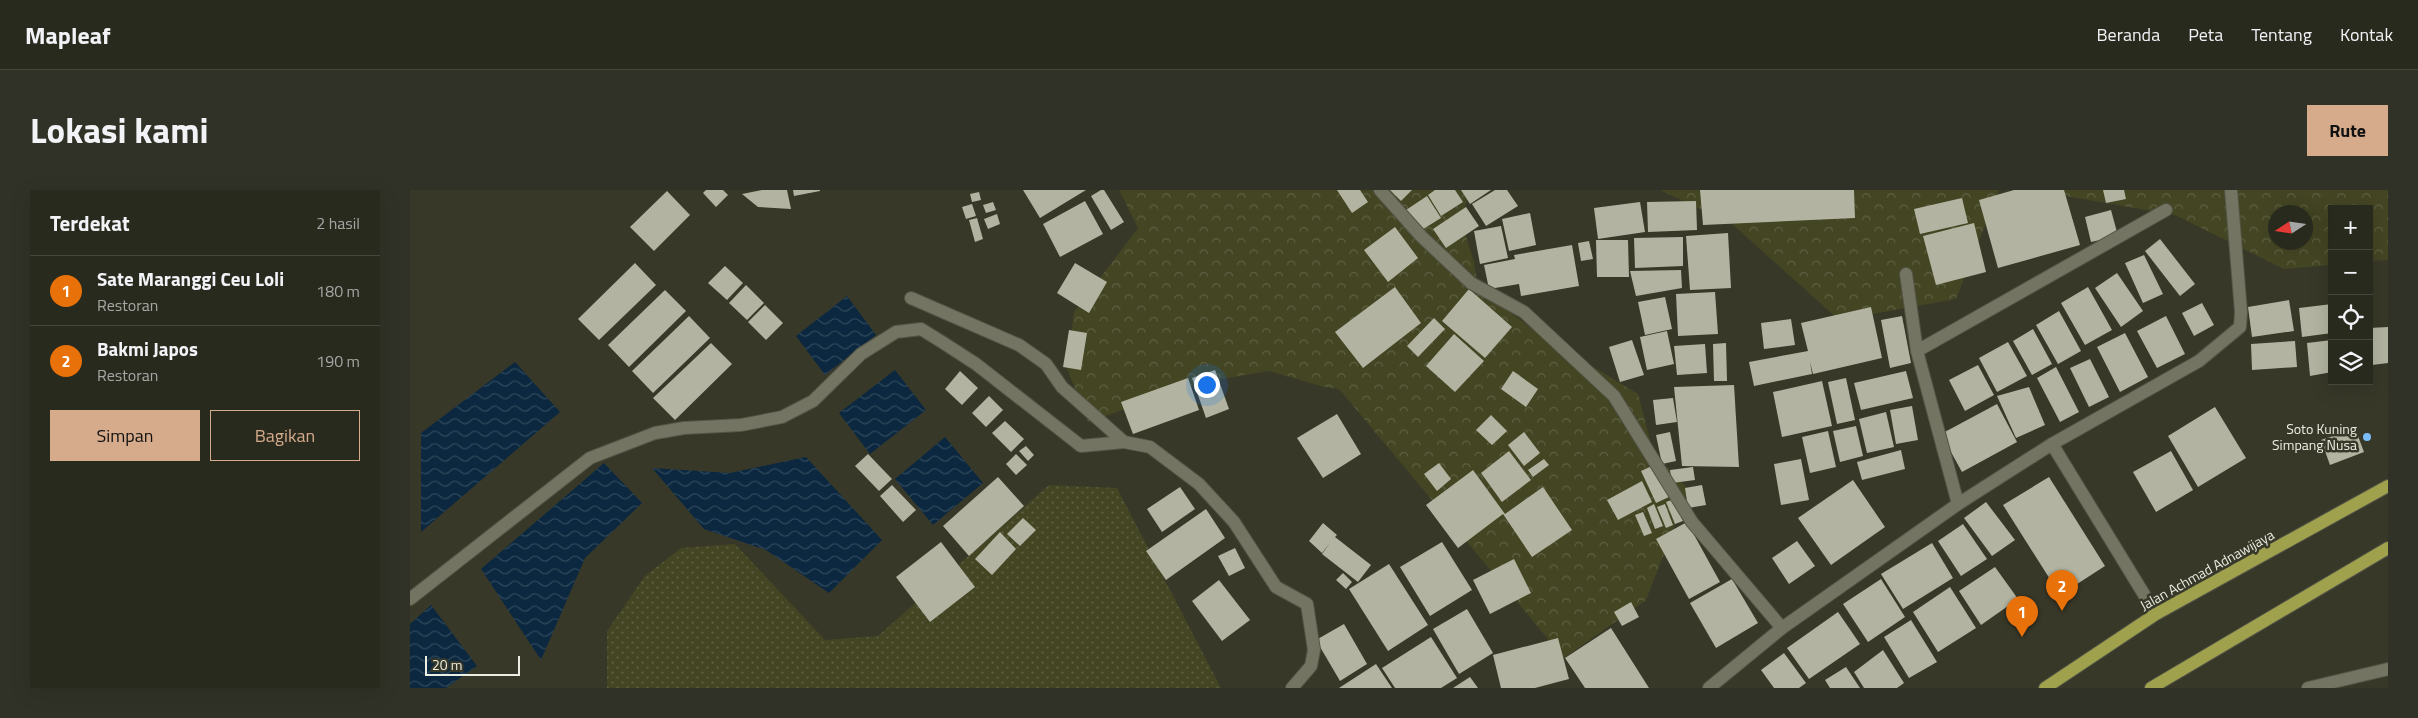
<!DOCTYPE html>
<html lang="id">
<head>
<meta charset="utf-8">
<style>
	:root { --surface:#292a1e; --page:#313227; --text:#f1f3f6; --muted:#a5a7a4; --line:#45463c; --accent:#d6ab8b }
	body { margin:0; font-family:"Titillium Web",sans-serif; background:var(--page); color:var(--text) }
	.controls { position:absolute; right:15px; top:15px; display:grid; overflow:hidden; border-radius:0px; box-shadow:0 5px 20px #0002 }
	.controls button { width:45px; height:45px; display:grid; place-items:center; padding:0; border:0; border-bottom:1px solid var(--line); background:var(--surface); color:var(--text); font:25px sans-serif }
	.compass { position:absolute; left:1858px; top:15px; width:45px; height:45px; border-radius:50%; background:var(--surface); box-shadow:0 5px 20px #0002; rotate:258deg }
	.scale { position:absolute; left:15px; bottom:12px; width:95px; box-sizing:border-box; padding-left:5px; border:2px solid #ecede3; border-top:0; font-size:14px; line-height:18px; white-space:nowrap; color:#ecede3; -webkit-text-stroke:4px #373828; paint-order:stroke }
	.you { position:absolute; left:796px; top:194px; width:18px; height:18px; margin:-12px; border:4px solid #fff; border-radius:50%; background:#1a73e8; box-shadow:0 0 0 8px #1a73e833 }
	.badge { display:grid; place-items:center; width:32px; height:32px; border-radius:50%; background:var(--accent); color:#fff; font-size:16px; font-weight:700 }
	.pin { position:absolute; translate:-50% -41px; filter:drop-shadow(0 1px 2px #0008) }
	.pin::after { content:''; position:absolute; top:26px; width:18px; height:15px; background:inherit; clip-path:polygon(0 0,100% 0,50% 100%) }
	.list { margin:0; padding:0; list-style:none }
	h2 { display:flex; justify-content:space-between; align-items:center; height:65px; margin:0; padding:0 20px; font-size:21px }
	h2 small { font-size:16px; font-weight:400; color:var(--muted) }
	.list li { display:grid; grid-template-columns:32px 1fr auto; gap:15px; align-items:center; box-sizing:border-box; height:70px; padding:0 20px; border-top:1px solid var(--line) }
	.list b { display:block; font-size:19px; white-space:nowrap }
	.list p { margin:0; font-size:16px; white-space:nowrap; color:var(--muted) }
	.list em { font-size:16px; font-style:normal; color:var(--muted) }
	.actions { display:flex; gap:10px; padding:15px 20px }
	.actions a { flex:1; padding:11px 0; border:1px solid var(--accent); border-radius:0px; text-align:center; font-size:18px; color:var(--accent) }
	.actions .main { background:var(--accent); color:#111 }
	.icon { flex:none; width:28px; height:28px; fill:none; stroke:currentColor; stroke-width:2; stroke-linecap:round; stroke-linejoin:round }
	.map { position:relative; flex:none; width:1978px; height:498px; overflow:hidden; border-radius:0px }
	header { display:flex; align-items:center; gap:30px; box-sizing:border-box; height:70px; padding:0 25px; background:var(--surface); border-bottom:1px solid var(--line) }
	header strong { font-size:24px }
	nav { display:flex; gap:28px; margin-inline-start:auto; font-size:18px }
	.intro { display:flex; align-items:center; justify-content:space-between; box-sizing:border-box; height:120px; padding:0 30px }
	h1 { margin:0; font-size:35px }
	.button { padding:12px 22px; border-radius:0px; background:var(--accent); color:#111; font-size:18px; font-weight:700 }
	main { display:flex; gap:30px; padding:0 30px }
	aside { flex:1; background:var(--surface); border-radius:0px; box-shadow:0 5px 20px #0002 }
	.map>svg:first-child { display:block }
	.grass { fill:url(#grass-dots) }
	.forest { fill:url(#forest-crowns); fill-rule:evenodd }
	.water { fill:url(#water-waves) }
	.building { fill:#b2b4a1 }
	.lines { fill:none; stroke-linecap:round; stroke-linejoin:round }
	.minor-casing { stroke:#545547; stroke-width:14 }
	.major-casing { stroke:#545547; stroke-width:14 }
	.minor { stroke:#737462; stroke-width:12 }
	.major { stroke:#9fa14c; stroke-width:12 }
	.poi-dot { fill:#7cbef9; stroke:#373828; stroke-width:2 }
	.labels { text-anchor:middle; stroke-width:5; stroke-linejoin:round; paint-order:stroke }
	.poi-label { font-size:14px; fill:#ecede3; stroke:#373828; text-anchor:end }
	.street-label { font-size:14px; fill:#ecede3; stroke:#373828 }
</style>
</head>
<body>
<header>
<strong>Mapleaf</strong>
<nav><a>Beranda</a><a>Peta</a><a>Tentang</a><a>Kontak</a></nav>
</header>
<div class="intro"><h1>Lokasi kami</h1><a class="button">Rute</a></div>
<main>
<aside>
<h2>Terdekat<small>2 hasil</small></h2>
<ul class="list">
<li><span class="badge" style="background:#e8710a">1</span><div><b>Sate Maranggi Ceu Loli</b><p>Restoran</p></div><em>180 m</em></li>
<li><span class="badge" style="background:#e8710a">2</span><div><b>Bakmi Japos</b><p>Restoran</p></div><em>190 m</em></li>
</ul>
<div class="actions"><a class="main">Simpan</a><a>Bagikan</a></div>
</aside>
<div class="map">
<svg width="1978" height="498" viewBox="0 0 1978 498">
	<defs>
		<pattern id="grass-dots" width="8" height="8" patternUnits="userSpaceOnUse" patternTransform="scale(1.25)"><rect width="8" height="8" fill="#434523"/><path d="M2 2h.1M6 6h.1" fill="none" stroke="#5e6043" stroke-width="1.8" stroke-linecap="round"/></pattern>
		<pattern id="forest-crowns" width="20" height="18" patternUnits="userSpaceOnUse" patternTransform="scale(1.25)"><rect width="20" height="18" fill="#434523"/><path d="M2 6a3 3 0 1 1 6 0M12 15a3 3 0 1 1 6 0" fill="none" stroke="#5e6043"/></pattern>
		<pattern id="water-waves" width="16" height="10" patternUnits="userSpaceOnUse" patternTransform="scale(1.25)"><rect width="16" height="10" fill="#0b2840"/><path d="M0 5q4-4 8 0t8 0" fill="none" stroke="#2f485b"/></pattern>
	</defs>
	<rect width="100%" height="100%" fill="#373828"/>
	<polygon class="grass" points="639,295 707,298 811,498 197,498 197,441 235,386 271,358 325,354 415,450 468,446"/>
	<g class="forest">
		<polygon points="709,0 1059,0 1052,33 1064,72 1067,91 1075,104 1131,145 1228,204 1243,262 1279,300 1236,410 1154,468 929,199 914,197 859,181 794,192 678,232 657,178 664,122 728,38"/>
		<polygon points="1250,0 1589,0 1546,109 1429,130 1322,34"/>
		<path d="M1621 0H1978V70L1959 71V19H1922V75L1874 79 1765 25ZM1866 22H1896V52H1866Z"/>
	</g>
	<g class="water">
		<polygon points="437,106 466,145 415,185 386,146"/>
		<polygon points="105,172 150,222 11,342 11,243"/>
		<polygon points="485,180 516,220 460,264 429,223"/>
		<polygon points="535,247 573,293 523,335 485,289"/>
		<polygon points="396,267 472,350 419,403 356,360 294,339 242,278 320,283"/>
		<polygon points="194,273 232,313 175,368 131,470 71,379"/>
		<polygon points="21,415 67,476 36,498 0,498 0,434"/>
	</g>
	<g class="building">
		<polygon points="296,0 313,0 318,5 306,17 293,3"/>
		<polygon points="352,0 377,0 381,19 348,17 332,4"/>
		<polygon points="383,0 410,0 410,1 384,6"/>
		<polygon points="613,0 676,0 630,28"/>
		<polygon points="691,0 694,0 714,32 701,40 681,6"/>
		<polygon points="927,0 950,0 958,12 942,23"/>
		<polygon points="980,0 1002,0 991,11"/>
		<polygon points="1025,0 1045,0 1053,12 1031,26 1018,5"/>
		<polygon points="1051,0 1081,0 1060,14"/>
		<polygon points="1085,0 1097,0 1108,16 1076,36 1062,14"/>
		<polygon points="1290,0 1444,0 1445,28 1293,35"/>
		<polygon points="1604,0 1654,0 1670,55 1588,78 1569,10"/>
		<polygon points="1693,0 1714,0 1716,9 1696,13"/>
		<polygon points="257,1 280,25 244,61 220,37"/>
		<polygon points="569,2 571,10 562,12 560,4"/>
		<polygon points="1017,6 1031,28 1010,41 996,20"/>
		<polygon points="1552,8 1558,33 1510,44 1504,19"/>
		<polygon points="675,11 693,44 650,67 633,34"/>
		<polygon points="1286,11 1287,40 1238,42 1237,12"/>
		<polygon points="583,12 586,20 576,23 573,15"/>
		<polygon points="1230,12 1235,42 1188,49 1184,18"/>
		<polygon points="562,14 566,26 556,29 552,17"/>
		<polygon points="1056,17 1069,36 1036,58 1023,39"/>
		<polygon points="1701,20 1708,46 1681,52 1675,27"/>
		<polygon points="1120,23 1126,55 1099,61 1092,29"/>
		<polygon points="587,24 590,34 578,39 574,29"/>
		<polygon points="567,28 573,49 565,52 559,30"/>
		<polygon points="1564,33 1576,82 1526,95 1513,46"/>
		<polygon points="1091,36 1098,68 1070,74 1064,41"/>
		<polygon points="985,37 1008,68 978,92 954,60"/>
		<polygon points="1318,43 1321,98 1280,100 1276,46"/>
		<polygon points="1273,47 1273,76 1225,78 1224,48"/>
		<polygon points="1750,49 1785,94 1770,106 1735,61"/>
		<polygon points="1186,50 1218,50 1219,87 1187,87"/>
		<polygon points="1179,51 1183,69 1171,71 1168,53"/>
		<polygon points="1162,55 1169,96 1111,106 1109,94 1079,99 1074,75 1105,69 1104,65"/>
		<polygon points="1734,65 1753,104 1733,113 1715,73"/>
		<polygon points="225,73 246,95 189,150 168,129"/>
		<polygon points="665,73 697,92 679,123 647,103"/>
		<polygon points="315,76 333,93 317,110 298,93"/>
		<polygon points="1271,80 1272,98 1226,106 1220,81"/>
		<polygon points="1707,83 1733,121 1711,137 1685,98"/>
		<polygon points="336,95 354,113 337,130 319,113"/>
		<polygon points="985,97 1011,133 953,178 925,142"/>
		<polygon points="1678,97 1702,140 1675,155 1651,113"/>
		<polygon points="1059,99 1102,137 1075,168 1032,131"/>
		<polygon points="255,100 276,121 219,177 198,155"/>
		<polygon points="1305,102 1308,144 1268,146 1266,104"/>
		<polygon points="1255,107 1262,139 1235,145 1228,112"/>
		<polygon points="1879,110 1884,141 1842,147 1838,117"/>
		<polygon points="1792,113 1804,135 1784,146 1772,123"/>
		<polygon points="1922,114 1922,143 1892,147 1889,118"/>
		<polygon points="355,115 373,133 356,150 338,132"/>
		<polygon points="1461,117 1472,168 1403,184 1400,172 1402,184 1344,196 1339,172 1398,161 1391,133"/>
		<polygon points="1649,121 1671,161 1648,174 1626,135"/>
		<polygon points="279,126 300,148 243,203 222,181"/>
		<polygon points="1492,126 1501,173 1480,178 1471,130"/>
		<polygon points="1756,126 1775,164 1747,178 1727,141"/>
		<polygon points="1024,128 1035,139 1008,167 997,156"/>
		<polygon points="1381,129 1385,155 1354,159 1351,133"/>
		<polygon points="1978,137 1978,173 1962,175 1959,138"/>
		<polygon points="1623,139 1642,174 1622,185 1603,151"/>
		<polygon points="659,140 677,143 671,180 653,177"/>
		<polygon points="1257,141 1264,174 1237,180 1230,147"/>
		<polygon points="1715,143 1738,187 1710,202 1687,157"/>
		<polygon points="1044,144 1074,171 1045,202 1016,176"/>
		<polygon points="1222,150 1234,185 1210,192 1199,157"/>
		<polygon points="1922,150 1922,182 1900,186 1897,153"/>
		<polygon points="1885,151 1887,177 1842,180 1841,154"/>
		<polygon points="1598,152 1617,186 1587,202 1569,168"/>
		<polygon points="301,153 322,174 265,230 243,208"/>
		<polygon points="1316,153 1317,191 1304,191 1303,154"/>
		<polygon points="1295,154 1297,183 1267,185 1264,156"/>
		<polygon points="1680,169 1699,207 1679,217 1660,178"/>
		<polygon points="1568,175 1584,205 1555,221 1539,190"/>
		<polygon points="1646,177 1669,222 1650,232 1627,188"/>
		<polygon points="805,180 819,219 796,228 782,188"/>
		<polygon points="550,181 568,198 552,215 535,199"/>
		<polygon points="1103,181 1128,199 1116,217 1091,199"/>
		<polygon points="1496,181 1503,208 1451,220 1444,193"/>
		<polygon points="778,188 789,220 723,244 711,212"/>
		<polygon points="1436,188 1445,230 1427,234 1418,192"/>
		<polygon points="1412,191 1422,236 1372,247 1363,202"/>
		<polygon points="1324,195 1329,277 1272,276 1264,197"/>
		<polygon points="1619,197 1635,235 1606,248 1587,206"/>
		<polygon points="579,206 593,220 576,237 562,223"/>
		<polygon points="1263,208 1267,232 1246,235 1243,210"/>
		<polygon points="1587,214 1607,252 1552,282 1531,244"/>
		<polygon points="1502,216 1508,250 1486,254 1480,220"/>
		<polygon points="1805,217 1836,268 1788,297 1758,246"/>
		<polygon points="1476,222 1484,257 1457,263 1449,229"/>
		<polygon points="927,224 951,264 913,288 887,248"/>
		<polygon points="1081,225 1097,241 1082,255 1066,240"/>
		<polygon points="595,231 614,249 601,262 582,243"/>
		<polygon points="1446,236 1453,266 1430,272 1423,241"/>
		<polygon points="1945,238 1954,262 1920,275 1911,250"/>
		<polygon points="1418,241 1426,277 1400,283 1392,247"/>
		<polygon points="1114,242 1130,263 1114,276 1098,255"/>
		<polygon points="1260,242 1266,271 1252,274 1246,245"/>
		<polygon points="616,256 624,265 618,271 609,261"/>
		<polygon points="1491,260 1495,279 1452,290 1447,272"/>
		<polygon points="1099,261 1121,290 1092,312 1071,283"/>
		<polygon points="1761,261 1783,300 1746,322 1723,282"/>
		<polygon points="458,264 482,289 469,301 445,276"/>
		<polygon points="606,264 617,275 606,285 596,274"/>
		<polygon points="1134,269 1139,275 1123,287 1118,280"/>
		<polygon points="1391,269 1399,310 1371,315 1364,274"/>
		<polygon points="1029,273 1041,289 1027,301 1014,284"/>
		<polygon points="1244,275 1259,307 1246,313 1231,281"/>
		<polygon points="1283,277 1285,290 1262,293 1260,280"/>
		<polygon points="1063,280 1095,324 1133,297 1162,340 1122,367 1093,324 1048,358 1016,315"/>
		<polygon points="588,287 614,316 559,366 533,336"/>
		<polygon points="1639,287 1695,376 1650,405 1593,315"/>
		<polygon points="1443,290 1475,337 1421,375 1388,328"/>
		<polygon points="1232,291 1242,312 1208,330 1197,310"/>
		<polygon points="482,295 506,320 493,332 470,306"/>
		<polygon points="1292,295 1296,315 1278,318 1275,298"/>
		<polygon points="770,297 785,319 752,342 737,319"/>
		<polygon points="1264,309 1273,331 1265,334 1256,312"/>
		<polygon points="1576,312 1605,350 1582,366 1554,328"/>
		<polygon points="1244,314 1253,336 1245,339 1237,318"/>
		<polygon points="1255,314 1263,335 1256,338 1247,317"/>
		<polygon points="796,319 815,348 756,390 736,361"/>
		<polygon points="1233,322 1242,343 1234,346 1225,325"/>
		<polygon points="613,328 626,340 610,356 597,344"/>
		<polygon points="1277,332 1310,392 1279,409 1246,349"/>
		<polygon points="913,333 927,345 925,347 961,375 948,392 912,364 920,353 912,363 899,351"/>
		<polygon points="1553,334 1577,369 1551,386 1528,351"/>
		<polygon points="590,342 606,359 582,385 565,369"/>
		<polygon points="1387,351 1405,376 1379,394 1362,368"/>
		<polygon points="531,352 565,397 520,432 486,387"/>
		<polygon points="1032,352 1062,400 1020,426 990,377"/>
		<polygon points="1522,353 1543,388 1493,419 1471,384"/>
		<polygon points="825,358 835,378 819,386 808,366"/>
		<polygon points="1104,369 1121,403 1080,424 1063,390"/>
		<polygon points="979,374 1018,435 978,461 939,399"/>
		<polygon points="1585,377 1608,409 1571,435 1549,401"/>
		<polygon points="933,383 942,392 936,399 926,390"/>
		<polygon points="1322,389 1348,433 1306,458 1280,413"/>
		<polygon points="1471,389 1495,427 1458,452 1433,414"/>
		<polygon points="809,390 840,430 812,451 782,411"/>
		<polygon points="1540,397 1566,438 1528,462 1503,422"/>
		<polygon points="1221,412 1229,427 1212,436 1204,422"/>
		<polygon points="1057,419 1083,463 1049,484 1023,439"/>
		<polygon points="1428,422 1450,454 1399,489 1377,458"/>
		<polygon points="1501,430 1527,472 1499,488 1474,447"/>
		<polygon points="934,434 957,474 930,491 906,450"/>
		<polygon points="1201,438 1239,498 1175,498 1155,468"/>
		<polygon points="1021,447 1047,488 1031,498 985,498 972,478"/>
		<polygon points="1148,448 1159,489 1125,498 1091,498 1083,465"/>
		<polygon points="1473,460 1494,493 1487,498 1454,498 1444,482"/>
		<polygon points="1374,463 1396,493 1389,498 1364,498 1351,480"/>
		<polygon points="966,474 982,498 929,498"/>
		<polygon points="1436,477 1450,498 1420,498 1415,490"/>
		<polygon points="1060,487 1068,498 1043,498"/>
	</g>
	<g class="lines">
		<defs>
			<g id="minor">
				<polyline points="970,0 1011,46 1061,93 1114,122 1204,206 1282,332 1372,438"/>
				<polyline points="1496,84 1507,161"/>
				<polyline points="501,108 609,155 636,174 652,197 714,252 740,257 789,294 824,332 866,397 897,414 904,460 901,476 882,498"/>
				<polyline points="1642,254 1746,424"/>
				<polyline points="1548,314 1507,161 1756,20"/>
				<polyline points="0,409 180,268 245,243 274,238 331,235 372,227 403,211 451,164 486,142 511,139 532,152 566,174 671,256 714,252"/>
				<polyline points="1299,498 1372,438 1548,314 1642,254 1789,171 1830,137 1831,122 1821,0"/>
				<polyline points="1898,498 1978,479"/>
			</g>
			<g id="major">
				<polyline points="1635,498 1746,424 1978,296"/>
				<polyline points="1741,498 1978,358"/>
			</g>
		</defs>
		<use href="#minor" class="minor-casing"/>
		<use href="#major" class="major-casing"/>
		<use href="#minor" class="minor"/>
		<use href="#major" class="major"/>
	</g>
	<circle class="poi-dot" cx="1957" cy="247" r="5"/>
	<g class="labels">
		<g class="poi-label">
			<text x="1947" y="244">Soto Kuning<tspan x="1947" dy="16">Simpang Nusa</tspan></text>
		</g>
		<g class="street-label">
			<text transform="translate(1797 380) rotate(-29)" y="5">Jalan Achmad Adnawijaya</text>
		</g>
	</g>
</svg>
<div class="controls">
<button>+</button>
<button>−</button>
<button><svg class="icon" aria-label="locate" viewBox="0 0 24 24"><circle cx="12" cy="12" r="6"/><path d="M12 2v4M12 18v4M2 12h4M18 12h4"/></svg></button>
<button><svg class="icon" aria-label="layers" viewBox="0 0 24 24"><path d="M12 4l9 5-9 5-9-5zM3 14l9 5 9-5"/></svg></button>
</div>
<svg class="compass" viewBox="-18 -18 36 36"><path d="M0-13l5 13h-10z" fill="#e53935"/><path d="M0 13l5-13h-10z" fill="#a5a7a4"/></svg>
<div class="scale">20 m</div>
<div class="you"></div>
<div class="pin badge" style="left:1612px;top:447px;background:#e8710a">1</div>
<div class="pin badge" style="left:1652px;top:421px;background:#e8710a">2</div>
</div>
</main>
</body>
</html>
